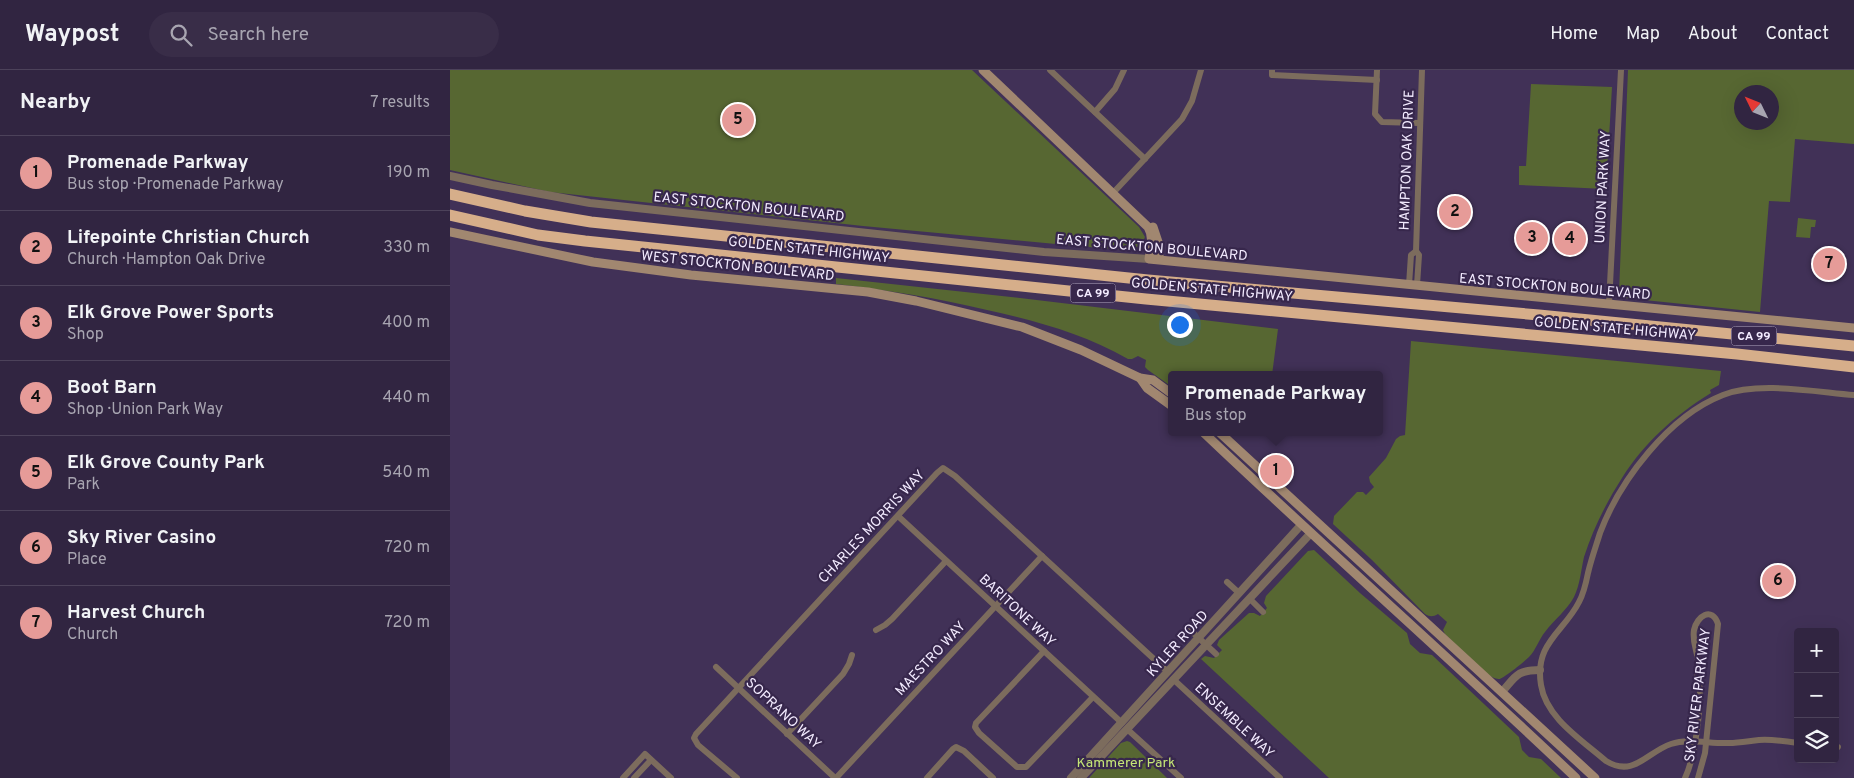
<!DOCTYPE html>
<html lang="en">
<head>
<meta charset="utf-8">
<style>
	:root { --surface:#312541; --page:#392d48; --text:#f1f3f6; --muted:#a8a5b1; --line:#4c425a; --accent:#e69b98 }
	body { margin:0; font-family:Overpass,sans-serif; background:var(--page); color:var(--text) }
	.controls { position:absolute; right:15px; bottom:15px; display:grid; overflow:hidden; border-radius:5px; box-shadow:0 5px 20px #0002 }
	.controls button { width:45px; height:45px; display:grid; place-items:center; padding:0; border:0; border-bottom:1px solid var(--line); background:var(--surface); color:var(--text); font:25px sans-serif }
	.compass { position:absolute; left:1284px; top:15px; width:45px; height:45px; border-radius:50%; background:var(--surface); box-shadow:0 5px 20px #0002; rotate:313deg }
	.you { position:absolute; left:729px; top:254px; width:18px; height:18px; margin:-12px; border:4px solid #fff; border-radius:50%; background:#1a73e8; box-shadow:0 0 0 8px #1a73e833 }
	.badge { display:grid; place-items:center; width:32px; height:32px; border-radius:50%; background:var(--accent); color:#111; font-size:16px; font-weight:700 }
	.pin { position:absolute; translate:-50% -50%; border:2px solid #fff; box-shadow:0 1px 5px #0006 }
	.popup { position:absolute; left:718px; top:301px; width:215px; height:65px; box-sizing:border-box; display:grid; place-content:center; border-radius:5px; background:var(--surface); filter:drop-shadow(0 1px 4px #0005); font-size:16px; white-space:nowrap; color:var(--muted) }
	.popup b { font-size:19px; color:var(--text) }
	.popup::after { content:''; position:absolute; left:50%; top:100%; margin-left:-10px; border:10px solid transparent; border-top-color:var(--surface) }
	.list { margin:0; padding:0; list-style:none }
	h2 { display:flex; justify-content:space-between; align-items:center; height:65px; margin:0; padding:0 20px; font-size:21px }
	h2 small { font-size:16px; font-weight:400; color:var(--muted) }
	.list li { display:grid; grid-template-columns:32px 1fr auto; gap:15px; align-items:center; box-sizing:border-box; height:75px; padding:0 20px; border-top:1px solid var(--line) }
	.list b { display:block; font-size:19px; white-space:nowrap }
	.list p { margin:0; font-size:16px; white-space:nowrap; color:var(--muted) }
	.list em { font-size:16px; font-style:normal; color:var(--muted) }
	.icon { flex:none; width:28px; height:28px; fill:none; stroke:currentColor; stroke-width:2; stroke-linecap:round; stroke-linejoin:round }
	.map { position:relative; flex:none; width:1404px; height:708px; overflow:hidden }
	header { display:flex; align-items:center; gap:30px; box-sizing:border-box; height:70px; padding:0 25px; background:var(--surface); border-bottom:1px solid var(--line) }
	header strong { font-size:24px }
	nav { display:flex; gap:28px; margin-inline-start:auto; font-size:18px }
	.search { width:350px; height:45px; background:var(--page); display:flex; align-items:center; gap:12px; box-sizing:border-box; padding:0 18px; border-radius:28px; color:var(--muted); font-size:19px }
	main { display:flex }
	aside { flex:1; background:var(--surface) }
	.map>svg:first-child { display:block }
	.green { fill:#576732; fill-rule:evenodd }
	.lines { fill:none; stroke-linecap:round; stroke-linejoin:round }
	.minor { stroke:#7c6c5d; stroke-width:6 }
	.tertiary { stroke:#7c6c5d; stroke-width:8 }
	.secondary { stroke:#a18770; stroke-width:9 }
	.motorway { stroke:#d6ae8a; stroke-width:11 }
	.labels { text-anchor:middle; stroke-width:4.5; stroke-linejoin:round; paint-order:stroke }
	.shield { fill:#37274c; stroke:#bbb0c9; stroke-width:1 }
	.shield-label { font-size:12px; font-weight:bold; fill:#f3ebff }
	.street-label { font-size:14px; fill:#f3ebff; stroke:#37274c }
	.park-label { font-size:14px; fill:#c5e676; stroke:#37274c }
</style>
</head>
<body>
<header>
<strong>Waypost</strong>
<div class="search"><svg class="icon" aria-label="search" viewBox="0 0 24 24"><circle cx="10" cy="10" r="6"/><path d="M15 15l6 6"/></svg>Search here</div>
<nav><a>Home</a><a>Map</a><a>About</a><a>Contact</a></nav>
</header>
<main>
<aside>
<h2>Nearby<small>7 results</small></h2>
<ul class="list">
<li><span class="badge">1</span><div><b>Promenade Parkway</b><p>Bus stop · Promenade Parkway</p></div><em>190 m</em></li>
<li><span class="badge">2</span><div><b>Lifepointe Christian Church</b><p>Church · Hampton Oak Drive</p></div><em>330 m</em></li>
<li><span class="badge">3</span><div><b>Elk Grove Power Sports</b><p>Shop</p></div><em>400 m</em></li>
<li><span class="badge">4</span><div><b>Boot Barn</b><p>Shop · Union Park Way</p></div><em>440 m</em></li>
<li><span class="badge">5</span><div><b>Elk Grove County Park</b><p>Park</p></div><em>540 m</em></li>
<li><span class="badge">6</span><div><b>Sky River Casino</b><p>Place</p></div><em>720 m</em></li>
<li><span class="badge">7</span><div><b>Harvest Church</b><p>Church</p></div><em>720 m</em></li>
</ul>
</aside>
<div class="map">
<svg width="1404" height="708" viewBox="0 0 1404 708">
	<rect width="100%" height="100%" fill="#413157"/>
	<g class="green">
		<polygon points="0,0 522,0 689,157 695,167 691,176 676,180 639,177 637,175 629,174 627,176 413,156 100,122 0,100"/>
		<path d="M1178 0H1404V74L1345 69 1340 132 1319 131 1310 242 1175 228 1169 223ZM1292 22H1322V52H1292Z"/>
		<polygon points="1081,14 1162,17 1156,119 1069,115 1069,96 1076,96"/>
		<polygon points="1348,148 1366,150 1365,157 1361,157 1360,168 1346,167"/>
		<path d="M386 208 570 228 828 259 822 305H722V317L698 300 695 297 696 290 688 286 682 289H678C634 264 587 251 537 240 487 228 437 220 386 214Z"/>
		<path d="M961 271 1271 301 1269 315 1260 320 1261 323C1225 345 1194 373 1172 408 1156 433 1143 459 1134 487 1131 500 1130 515 1124 527 1117 540 1104 550 1095 562 1089 569 1086 580 1079 587 1075 591 1053 609 1049 609 1037 610 1005 573 995 564L993 560 997 552 988 544C983 547 980 547 975 544L922 490 883 454 884 446 907 422H913L916 425 924 417 920 412 919 407 936 388 946 369 950 366 955 365Z"/>
		<polygon points="864,480 910,523 957,563 960,574 970,583 982,585 1069,667 1072,680 1079,687 1091,689 1111,708 879,708 751,589 755,586 764,588 772,580 767,575 769,570 799,543 804,543 810,546 817,538 814,533 816,526 858,481"/>
		<polygon points="677,671 680,672 717,708 639,708 671,673"/>
	</g>
	<g class="lines">
		<g class="minor">
			<polyline points="600,0 695,89"/>
			<polyline points="822,0 822,5 927,10"/>
			<polyline points="927,0 925,44 932,52 969,53"/>
			<polyline points="645,42 665,19 674,0"/>
			<polyline points="663,123 732,49 742,31 751,0"/>
			<polyline points="959,215 961,185 966,181"/>
			<polyline points="967,215 969,185 966,181 972,0"/>
			<polyline points="1159,234 1171,0"/>
			<polyline points="448,446 672,653"/>
			<polyline points="777,512 789,523"/>
			<polyline points="800,529 813,542"/>
			<polyline points="738,558 766,584"/>
			<polyline points="426,560 435,555 442,549 496,491"/>
			<polyline points="594,581 526,653 525,657 529,663 567,697 576,697 643,627"/>
			<polyline points="266,597 385,708"/>
			<polyline points="723,609 830,708"/>
			<polyline points="677,659 731,708"/>
			<polyline points="337,664 393,604 399,594 402,585"/>
			<path d="M1348 673C1335 671 1322 669 1309 670 1299 671 1289 673 1279 673 1260 674 1239 668 1221 674 1197 682 1184 708 1156 691 1132 670 1096 648 1091 615 1084 573 1114 562 1129 532 1134 523 1136 513 1138 503 1141 490 1146 476 1150 463 1170 410 1219 346 1273 325 1308 311 1366 322 1404 325"/>
			<polyline points="1385,676 1388,677"/>
			<polyline points="173,708 195,684 221,708"/>
			<polyline points="184,708 201,690"/>
			<polyline points="287,708 248,675 244,668 246,664 487,403 493,398 505,406 718,602"/>
			<polyline points="386,708 592,486"/>
			<polyline points="477,708 503,679 506,677 514,681 543,708"/>
			<path d="M1235 708C1245 687 1250 644 1250 621 1250 616 1248 611 1247 606 1247 601 1248 596 1248 591 1247 580 1242 572 1244 560 1247 546 1262 536 1268 554L1255 683 1248 708"/>
		</g>
		<g class="tertiary">
			<polyline points="0,106 42,115 140,133 594,182 699,189"/>
			<path d="M1052 622C1066 606 1067 600 1090 600"/>
			<polyline points="621,708 851,455"/>
			<polyline points="631,708 861,463"/>
		</g>
		<g class="secondary">
			<path d="M533 0 698 157C704 167 701 177 699 189L1404 258"/>
			<polyline points="703,157 709,175 709,189"/>
			<polyline points="0,162 143,192 241,205 418,222 466,231 572,257 631,280 690,308 703,310 722,324"/>
			<polyline points="690,308 697,318 722,336"/>
			<path d="M753 362C876 479 1003 591 1126 708"/>
			<polyline points="769,362 1145,708"/>
		</g>
		<g class="motorway">
			<polyline points="0,124 75,141 141,152 698,210 1089,245 1404,276"/>
			<polyline points="0,145 88,165 135,171 696,229 1287,284 1404,297"/>
		</g>
	</g>
	<g class="labels">
		<g class="shield">
			<rect x="620.5" y="213.5" width="45" height="19" rx="4"/>
			<rect x="1281.5" y="256.5" width="45" height="19" rx="4"/>
		</g>
		<g class="shield-label">
			<text x="643" y="227">CA 99</text>
			<text x="1304" y="270">CA 99</text>
		</g>
		<g class="street-label">
			<text transform="translate(956 90) rotate(-88)" y="5">HAMPTON OAK DRIVE</text>
			<text transform="translate(1152 117) rotate(-87)" y="5">UNION PARK WAY</text>
			<text transform="translate(299 136) rotate(6)" y="5">EAST STOCKTON BOULEVARD</text>
			<text transform="translate(702 177) rotate(5)" y="5">EAST STOCKTON BOULEVARD</text>
			<text transform="translate(359 179) rotate(6)" y="5">GOLDEN STATE HIGHWAY</text>
			<text transform="translate(288 195) rotate(6)" y="5">WEST STOCKTON BOULEVARD</text>
			<text transform="translate(1105 216) rotate(5)" y="5">EAST STOCKTON BOULEVARD</text>
			<text transform="translate(762 219) rotate(5)" y="5">GOLDEN STATE HIGHWAY</text>
			<text transform="translate(1165 258) rotate(5)" y="5">GOLDEN STATE HIGHWAY</text>
			<text transform="translate(421 456) rotate(-47)" y="5">CHARLES MORRIS WAY</text>
			<text transform="translate(568 540) rotate(43)" y="5">BARITONE WAY</text>
			<text transform="translate(727 573) rotate(-48)" y="5">KYLER ROAD</text>
			<text transform="translate(480 588) rotate(-47)" y="5">MAESTRO WAY</text>
			<text transform="translate(1247 625) rotate(-83)" y="5">SKY RIVER PARKWAY</text>
			<text transform="translate(334 643) rotate(43)" y="5">SOPRANO WAY</text>
			<text transform="translate(785 650) rotate(43)" y="5">ENSEMBLE WAY</text>
		</g>
		<g class="park-label">
			<text x="676" y="697">Kammerer Park</text>
		</g>
	</g>
</svg>
<div class="controls">
<button>+</button>
<button>−</button>
<button><svg class="icon" aria-label="layers" viewBox="0 0 24 24"><path d="M12 4l9 5-9 5-9-5zM3 14l9 5 9-5"/></svg></button>
</div>
<svg class="compass" viewBox="-18 -18 36 36"><path d="M0-13l5 13h-10z" fill="#e53935"/><path d="M0 13l5-13h-10z" fill="#a8a5b1"/></svg>
<div class="you"></div>
<div class="pin badge" style="left:826px;top:401px">1</div>
<div class="popup"><b>Promenade Parkway</b>Bus stop</div>
<div class="pin badge" style="left:1005px;top:142px">2</div>
<div class="pin badge" style="left:1082px;top:168px">3</div>
<div class="pin badge" style="left:1120px;top:169px">4</div>
<div class="pin badge" style="left:288px;top:50px">5</div>
<div class="pin badge" style="left:1328px;top:511px">6</div>
<div class="pin badge" style="left:1379px;top:194px">7</div>
</div>
</main>
</body>
</html>
